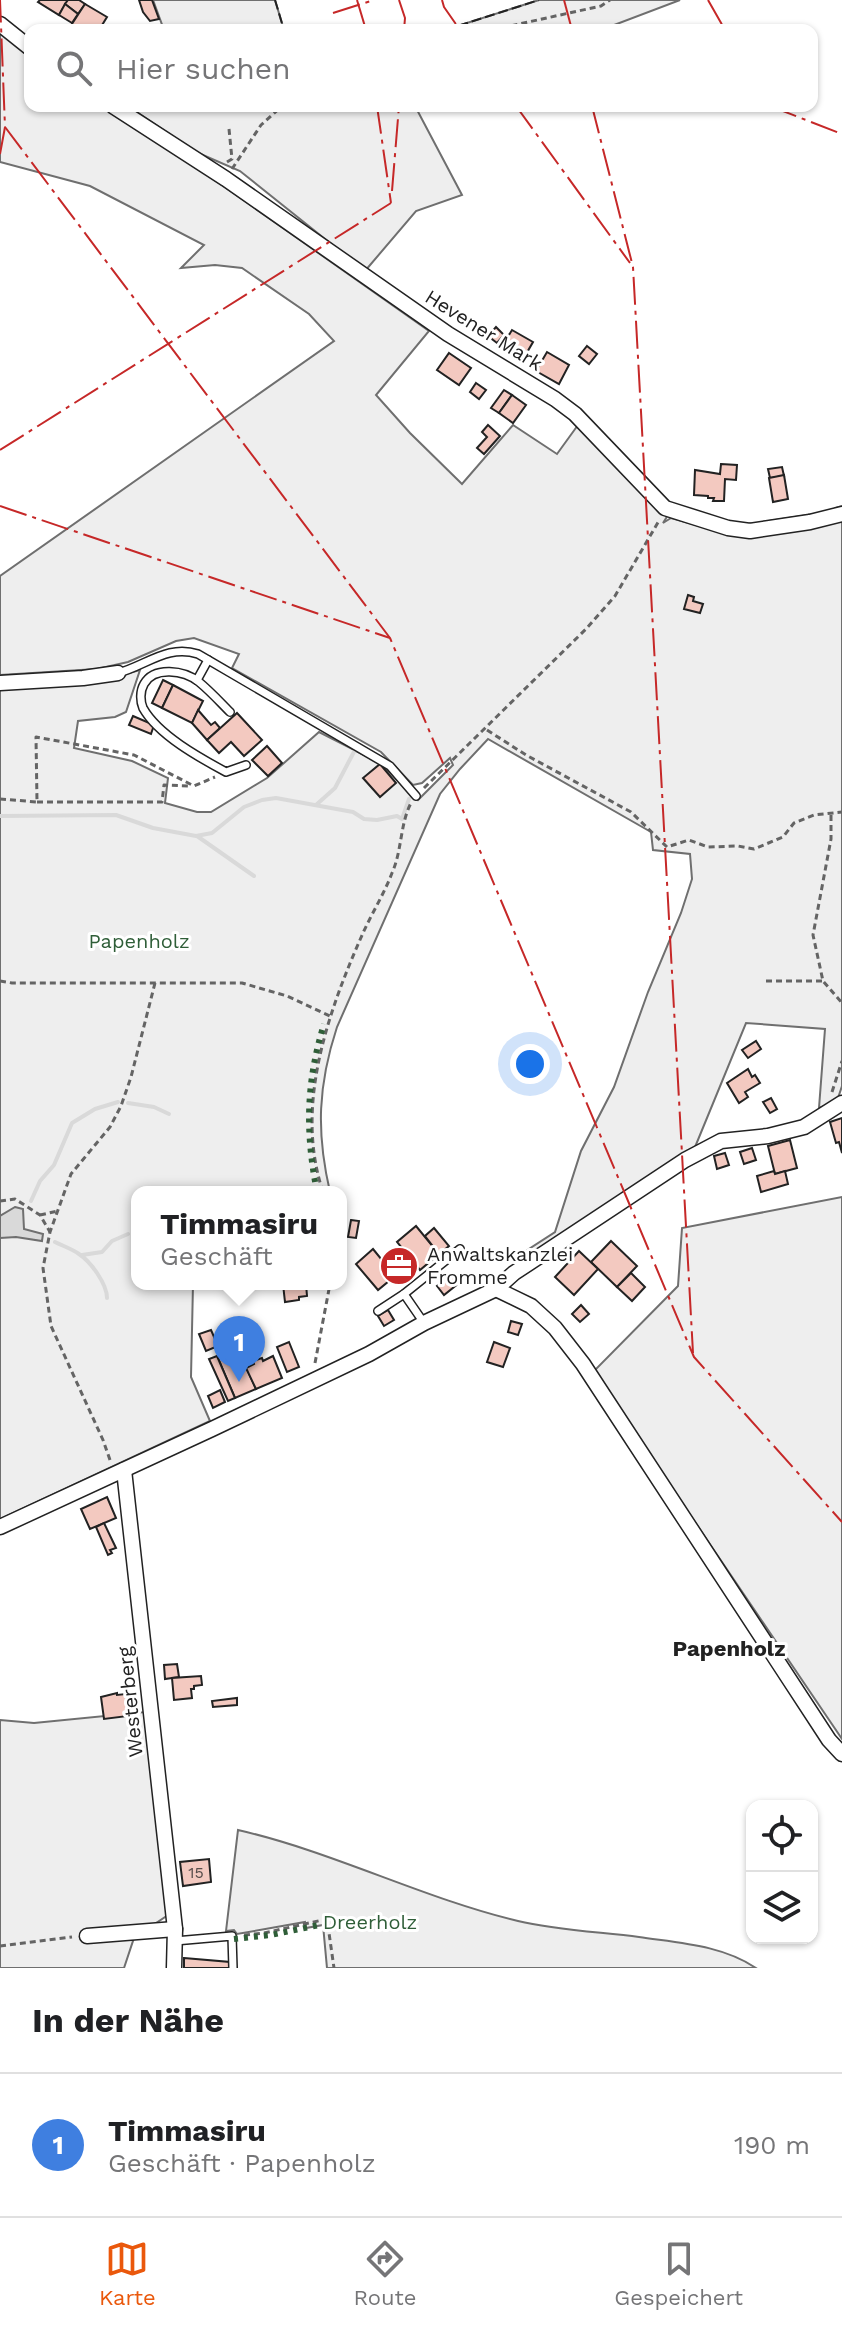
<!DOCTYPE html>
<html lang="de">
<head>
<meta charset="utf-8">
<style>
	:root { --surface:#fff; --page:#f6f6f6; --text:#202124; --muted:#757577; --line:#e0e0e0; --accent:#ea580c }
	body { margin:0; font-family:"Work Sans",sans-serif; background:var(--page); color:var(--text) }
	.controls { position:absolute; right:24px; bottom:24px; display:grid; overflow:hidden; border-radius:16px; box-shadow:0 2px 6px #0004 }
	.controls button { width:72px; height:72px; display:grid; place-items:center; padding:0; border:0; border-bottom:2px solid var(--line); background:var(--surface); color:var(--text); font:40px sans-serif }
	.you { position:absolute; left:530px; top:1064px; width:28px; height:28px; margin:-20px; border:6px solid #fff; border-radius:50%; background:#1a73e8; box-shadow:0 0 0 12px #1a73e833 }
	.badge { display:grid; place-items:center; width:52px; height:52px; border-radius:50%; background:var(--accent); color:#fff; font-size:26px; font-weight:700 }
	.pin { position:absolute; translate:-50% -66px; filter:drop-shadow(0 2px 4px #0008) }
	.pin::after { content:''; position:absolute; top:42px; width:28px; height:24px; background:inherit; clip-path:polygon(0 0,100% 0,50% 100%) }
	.popup { position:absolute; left:131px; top:1186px; width:216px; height:104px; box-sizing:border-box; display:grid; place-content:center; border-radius:16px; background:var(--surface); filter:drop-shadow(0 2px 6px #0005); font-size:26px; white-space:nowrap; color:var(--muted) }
	.popup b { font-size:30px; color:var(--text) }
	.popup::after { content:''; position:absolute; left:50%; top:100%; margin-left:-16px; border:16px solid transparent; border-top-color:var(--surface) }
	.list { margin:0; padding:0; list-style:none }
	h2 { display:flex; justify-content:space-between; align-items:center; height:104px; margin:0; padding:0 32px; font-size:34px }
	h2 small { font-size:26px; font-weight:400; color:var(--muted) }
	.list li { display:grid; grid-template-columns:52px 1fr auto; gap:24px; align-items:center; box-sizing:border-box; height:144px; padding:0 32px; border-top:2px solid var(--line) }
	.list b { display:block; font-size:30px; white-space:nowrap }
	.list p { margin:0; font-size:26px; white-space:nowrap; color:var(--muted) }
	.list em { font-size:26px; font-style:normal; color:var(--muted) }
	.icon { flex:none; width:44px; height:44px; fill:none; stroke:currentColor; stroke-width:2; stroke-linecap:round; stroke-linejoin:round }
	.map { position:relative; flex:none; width:842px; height:1968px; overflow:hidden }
	.search { position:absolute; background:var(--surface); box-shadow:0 2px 6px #0004; left:24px; right:24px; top:24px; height:88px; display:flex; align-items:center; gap:20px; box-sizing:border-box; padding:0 28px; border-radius:16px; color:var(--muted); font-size:30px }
	.sheet { height:248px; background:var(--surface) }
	nav { display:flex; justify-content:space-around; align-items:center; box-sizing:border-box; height:112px; border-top:2px solid var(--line); background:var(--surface); font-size:22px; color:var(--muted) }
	nav a { display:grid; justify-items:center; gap:4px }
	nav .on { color:var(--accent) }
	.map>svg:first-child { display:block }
	.green { fill:#eee; stroke:#6f6f6f; stroke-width:2 }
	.water { fill:#d9d9d9; stroke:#6f6f6f; stroke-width:2 }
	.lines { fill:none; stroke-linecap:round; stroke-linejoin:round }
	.stream { stroke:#d9d9d9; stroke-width:4 }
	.building { fill:#f3c9c0; stroke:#222; stroke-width:2 }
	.lane-casing { stroke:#222; stroke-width:10 }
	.street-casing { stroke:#222; stroke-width:17 }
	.path { stroke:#646464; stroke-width:3; stroke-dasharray:6 4; stroke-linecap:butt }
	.lane { stroke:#fff; stroke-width:7 }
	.street { stroke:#fff; stroke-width:14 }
	.hedge { stroke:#2f5e38; stroke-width:6; stroke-dasharray:4 6; stroke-linecap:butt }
	.fence { stroke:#222; stroke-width:2; stroke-dasharray:10 4; stroke-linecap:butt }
	.power { stroke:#c62828; stroke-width:2; stroke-dasharray:28 6 4 6; stroke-linecap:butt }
	.labels { text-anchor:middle; stroke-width:6; stroke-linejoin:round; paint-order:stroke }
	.number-label { font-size:16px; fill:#564c4a }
	.street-label { font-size:20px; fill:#222; stroke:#fff }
	.park-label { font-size:20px; fill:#2f5e38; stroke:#fff }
	.poi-label { font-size:20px; fill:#222; stroke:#fff; text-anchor:start }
	.neighbourhood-label { font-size:22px; font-weight:bold; fill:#222; stroke:#fff }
</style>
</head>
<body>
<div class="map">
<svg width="842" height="1968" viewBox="0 0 842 1968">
	<rect width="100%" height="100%" fill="#fff"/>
	<g class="green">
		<polygon points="153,0 275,0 284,30 164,30"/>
		<polygon points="539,0 680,0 601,30 445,30"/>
		<path d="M0 32 30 55V106H103L188 161 429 331 376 395 410 433 462 484 513 425 557 454 578 425 552 402 673 507 663 523 671 518 728 534 762 522 834 511 835 508 842 506V1086L837 1101 819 1108 825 1029 746 1023 693 1152 516 1266 515 1258 555 1232 581 1151 614 1087 648 992 681 913 692 879 690 854 653 850 651 832 488 739 460 769 440 794 337 1027C318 1085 316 1132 330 1192H137V1284H193L191 1377 210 1421 0 1519V688L114 677 140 670 126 712 115 717 78 721 74 748 132 761 168 778 165 803 197 812H211L267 778 319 732 380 763 418 800 453 765 450 758 422 783 413 785 381 752 232 668 239 654 194 638 176 641 128 662 97 669 0 675V576L334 341 309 314 242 268 215 265 181 268 204 245 90 186 0 162Z"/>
		<polygon points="137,106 415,106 462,195 416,211 365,271 240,171 196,152 134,110"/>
		<polygon points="842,1197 842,1739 593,1372 678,1286 682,1228"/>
		<polygon points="145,1712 168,1915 134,1938 124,1968 0,1968 0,1720 34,1723"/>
		<path d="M238 1830C334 1852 422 1898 518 1921 555 1930 600 1932 639 1937 679 1943 722 1945 756 1968H327L323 1925 306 1928 305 1922 237 1934 234 1930 226 1931Z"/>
	</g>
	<polygon class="water" points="15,1207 23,1209 24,1229 43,1234 42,1241 16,1237 0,1238 0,1216"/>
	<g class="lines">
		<g class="stream">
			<polyline points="316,805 335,788 356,748"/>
			<polyline points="0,816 116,815 153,828 196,836 212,833 244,807 262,800 276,798 353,812 364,819 377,820 397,816 402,819 409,799"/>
			<polyline points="197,836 254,876"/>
			<polyline points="128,1103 154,1107 169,1114"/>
			<polyline points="31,1201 40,1181 54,1165 72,1123 95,1109 118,1102"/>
			<path d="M55 1242C63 1246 72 1249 79 1254 91 1262 107 1284 107 1298"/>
			<polyline points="82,1255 102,1252 112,1241 128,1234"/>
		</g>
	</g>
	<g class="building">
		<polygon points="40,0 68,0 59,15 38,2"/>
		<polygon points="68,0 79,0 85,4 78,14 65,4"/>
		<polygon points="139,0 152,0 159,19 150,21 143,12"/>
		<polygon points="65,4 78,14 72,23 59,15"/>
		<polygon points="85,4 107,17 99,30 68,30"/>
		<polygon points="496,327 504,335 497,343 488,336"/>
		<polygon points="512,330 533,342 522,361 501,348"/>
		<polygon points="587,346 597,354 589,364 579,356"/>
		<polygon points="547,352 569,365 559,384 536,371"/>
		<polygon points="449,353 471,368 459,385 437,370"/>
		<polygon points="476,383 486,390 479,399 470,392"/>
		<polygon points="504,390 512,395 499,413 491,408"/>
		<polygon points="512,395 526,405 513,423 499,413"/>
		<polygon points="488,425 500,436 484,454 477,448 487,437 482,432"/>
		<polygon points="721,464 737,465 736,480 725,479 724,501 713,501 714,498 708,498 708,496 694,495 695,470 720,474"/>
		<polygon points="782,467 784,476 770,478 768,469"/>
		<polygon points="784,475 788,499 773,502 769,478"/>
		<polygon points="688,595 694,597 693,601 703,604 700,613 684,609"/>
		<polygon points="163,680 173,685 162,708 152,703"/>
		<polygon points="173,685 203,701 192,723 162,708"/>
		<polygon points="198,710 211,725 215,722 220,728 207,740 192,723"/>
		<polygon points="237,713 262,740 244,756 231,742 219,753 207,740"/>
		<polygon points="133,716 154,725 151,734 129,725"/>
		<polygon points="267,746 282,763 268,776 252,760"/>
		<polygon points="380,764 396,783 380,797 363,778"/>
		<polygon points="756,1041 761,1049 748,1058 742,1050"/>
		<polygon points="748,1069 752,1077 755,1075 760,1083 745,1092 748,1097 739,1103 727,1083"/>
		<polygon points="771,1098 777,1109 770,1113 763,1102"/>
		<polygon points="842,1118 842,1153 839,1142 836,1143 830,1122"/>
		<polygon points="790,1140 797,1168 775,1174 768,1146"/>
		<polygon points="752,1148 756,1160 744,1164 740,1152"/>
		<polygon points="725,1153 729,1165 717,1169 714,1156"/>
		<polygon points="774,1171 775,1174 785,1171 788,1184 761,1192 757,1176"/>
		<polygon points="351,1220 359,1221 356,1238 348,1237"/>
		<polygon points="416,1226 439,1254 420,1270 397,1242"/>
		<polygon points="434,1228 449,1246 439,1254 425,1236"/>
		<polygon points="611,1241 637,1266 617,1287 591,1262"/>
		<polygon points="373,1249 395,1276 378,1290 356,1264"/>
		<polygon points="403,1249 415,1263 396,1278 385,1263"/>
		<polygon points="579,1251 598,1269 574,1295 555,1277"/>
		<polygon points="631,1273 645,1287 632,1301 617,1287"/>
		<polygon points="452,1274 459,1283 444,1295 437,1286"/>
		<polygon points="283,1284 306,1284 307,1296 299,1297 299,1300 285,1302"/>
		<polygon points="581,1305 589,1314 580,1322 572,1314"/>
		<polygon points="388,1310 394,1320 384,1326 378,1316"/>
		<polygon points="511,1321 522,1324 518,1335 508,1332"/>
		<polygon points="211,1330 218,1346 206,1351 199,1334"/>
		<polygon points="289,1342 299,1367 287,1372 277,1347"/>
		<polygon points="494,1342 510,1348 503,1367 487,1362"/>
		<polygon points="237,1347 256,1389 235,1398 217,1356"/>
		<polygon points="217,1356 235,1398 228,1401 209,1359"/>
		<polygon points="273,1356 282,1378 256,1389 246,1368 254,1364 253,1361 262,1358 263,1361"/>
		<polygon points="220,1390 225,1402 213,1408 208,1396"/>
		<polygon points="107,1497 116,1518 90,1529 81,1509"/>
		<polygon points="104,1523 116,1548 110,1550 112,1553 108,1555 96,1527"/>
		<polygon points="177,1664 179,1677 165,1679 164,1665"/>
		<polygon points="201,1676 202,1685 194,1686 194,1689 191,1689 192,1698 174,1700 172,1678"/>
		<polygon points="117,1693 117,1695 126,1694 128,1716 104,1719 101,1697"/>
		<polygon points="237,1698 237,1705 213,1707 212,1701"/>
		<polygon points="209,1859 211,1882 183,1886 180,1862"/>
		<polygon points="184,1958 230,1962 229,1968 184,1968"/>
	</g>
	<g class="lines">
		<defs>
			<g id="lane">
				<path d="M118 673C147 665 168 644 198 654L390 766 416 796"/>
				<polyline points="197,680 208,660"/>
				<path d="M230 712C220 702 210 691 199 682 184 670 154 666 144 684 140 691 140 701 143 708 158 735 200 758 226 772L246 765"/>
				<polyline points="404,1294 424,1323"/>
				<polyline points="378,1311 404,1294 460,1249"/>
				<polyline points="175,1941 232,1936 233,1968"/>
			</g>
			<g id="street">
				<polyline points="0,24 30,48"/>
				<polyline points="113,106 226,179 448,334 555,399 575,414 665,508 728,528 750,531 810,522 842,514"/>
				<polyline points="0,683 83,678 118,673"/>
				<polyline points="496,1289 531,1306 555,1328 583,1364 829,1740 842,1754"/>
				<polyline points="124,1470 175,1929 174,1968"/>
				<polyline points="0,1527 212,1429 369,1354 424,1323 496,1289 514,1273 685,1160 721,1141 768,1136 804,1127 842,1103"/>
				<polyline points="87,1936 175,1929"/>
			</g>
		</defs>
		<use href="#lane" class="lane-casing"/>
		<use href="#street" class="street-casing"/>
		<g class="path">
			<polyline points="492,30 601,6 610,0"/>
			<polyline points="227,162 232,159 229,129"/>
			<polyline points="232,169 261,125 282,106"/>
			<polyline points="487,730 526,755 631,812 667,847 689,840 708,847 738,846 754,849 783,837 794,823 814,815 842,812"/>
			<polyline points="424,788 586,629 615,596 660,519"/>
			<polyline points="0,799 37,802 36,737 134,755 194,786 215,777"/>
			<polyline points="37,802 162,802 164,785 190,786"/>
			<polyline points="831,815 831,839 813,935 823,981 842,1003"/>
			<polyline points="0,981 12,983 242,983 287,996 330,1016"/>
			<polyline points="766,981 822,981"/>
			<polyline points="832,1092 842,1061"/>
			<path d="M323 1192C294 1106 328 1012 363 933 372 913 384 894 392 873 402 851 400 824 411 803"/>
			<polyline points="0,1201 15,1199 40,1215 50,1232"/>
			<polyline points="40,1215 58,1211"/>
			<polyline points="315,1363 330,1284"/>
			<polyline points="110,1460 103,1440 51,1326 43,1268 50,1232 71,1174 110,1127 121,1106 131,1077 155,983"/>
			<polyline points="244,1935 264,1933 327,1919 334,1968"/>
			<polyline points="0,1946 72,1937"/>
		</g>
		<use href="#lane" class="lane"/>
		<use href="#street" class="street"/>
		<g class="hedge">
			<path d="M317 1192C305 1132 306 1082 324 1024"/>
			<polyline points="234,1939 271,1935 324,1924"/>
		</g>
		<g class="fence">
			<polyline points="275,0 284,30"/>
			<polyline points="445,30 539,0"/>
		</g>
		<g class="power">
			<polyline points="357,0 366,30"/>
			<polyline points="399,0 405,18 404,30"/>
			<polyline points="442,0 444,7 460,30"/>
			<polyline points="564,0 572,30"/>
			<polyline points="708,0 725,30"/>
			<polyline points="333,13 374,0"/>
			<polyline points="377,106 391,203"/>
			<polyline points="516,106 630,263"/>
			<polyline points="592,106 633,267 693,1353"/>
			<polyline points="770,106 842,134"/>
			<polyline points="5,127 390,638 694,1357 842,1522"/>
			<polyline points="0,154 5,127 0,0"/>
			<polyline points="392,191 399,106"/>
			<polyline points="0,450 391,203"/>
			<polyline points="0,506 390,638"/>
		</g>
	</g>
	<defs>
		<symbol id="office-disc" viewBox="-11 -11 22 22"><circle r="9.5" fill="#c62828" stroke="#fff"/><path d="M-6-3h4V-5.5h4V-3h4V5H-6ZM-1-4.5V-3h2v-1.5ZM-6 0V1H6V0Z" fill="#fff"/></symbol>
	</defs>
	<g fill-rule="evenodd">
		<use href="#office-disc" x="377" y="1244" width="44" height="44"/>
	</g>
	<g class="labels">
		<g class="number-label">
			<text x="196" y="1878">15</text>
		</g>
		<g class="street-label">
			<text transform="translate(484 330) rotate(32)" y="7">Hevener Mark</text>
			<text transform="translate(130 1702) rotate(-96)" y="7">Westerberg</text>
		</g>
		<g class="park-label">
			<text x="139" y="948">Papenholz</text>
			<text x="370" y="1929">Dreerholz</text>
		</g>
		<g class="poi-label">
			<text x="427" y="1261">Anwaltskanzlei<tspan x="427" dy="23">Fromme</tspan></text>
		</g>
		<g class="neighbourhood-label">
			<text x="729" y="1656">Papenholz</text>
		</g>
	</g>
</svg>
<div class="controls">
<button><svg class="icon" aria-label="locate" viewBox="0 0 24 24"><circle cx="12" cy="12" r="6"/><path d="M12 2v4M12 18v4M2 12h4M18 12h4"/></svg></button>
<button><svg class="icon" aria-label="layers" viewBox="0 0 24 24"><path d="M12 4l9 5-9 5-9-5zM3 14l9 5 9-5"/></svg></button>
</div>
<div class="you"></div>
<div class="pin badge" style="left:239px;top:1382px;background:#3f7fe0">1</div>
<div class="popup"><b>Timmasiru</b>Geschäft</div>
<div class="search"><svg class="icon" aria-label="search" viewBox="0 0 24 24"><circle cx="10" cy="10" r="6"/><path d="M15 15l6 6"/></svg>Hier suchen</div>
</div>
<section class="sheet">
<h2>In der Nähe<small></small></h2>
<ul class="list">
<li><span class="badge" style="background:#3f7fe0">1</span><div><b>Timmasiru</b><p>Geschäft · Papenholz</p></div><em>190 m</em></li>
</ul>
</section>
<nav>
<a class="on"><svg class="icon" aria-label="map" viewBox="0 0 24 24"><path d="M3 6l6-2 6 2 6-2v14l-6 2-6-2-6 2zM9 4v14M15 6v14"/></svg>Karte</a>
<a><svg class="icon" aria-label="directions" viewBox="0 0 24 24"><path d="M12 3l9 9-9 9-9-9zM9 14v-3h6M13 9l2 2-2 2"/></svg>Route</a>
<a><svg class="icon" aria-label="saved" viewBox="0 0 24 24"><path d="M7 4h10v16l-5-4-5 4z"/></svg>Gespeichert</a>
</nav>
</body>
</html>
